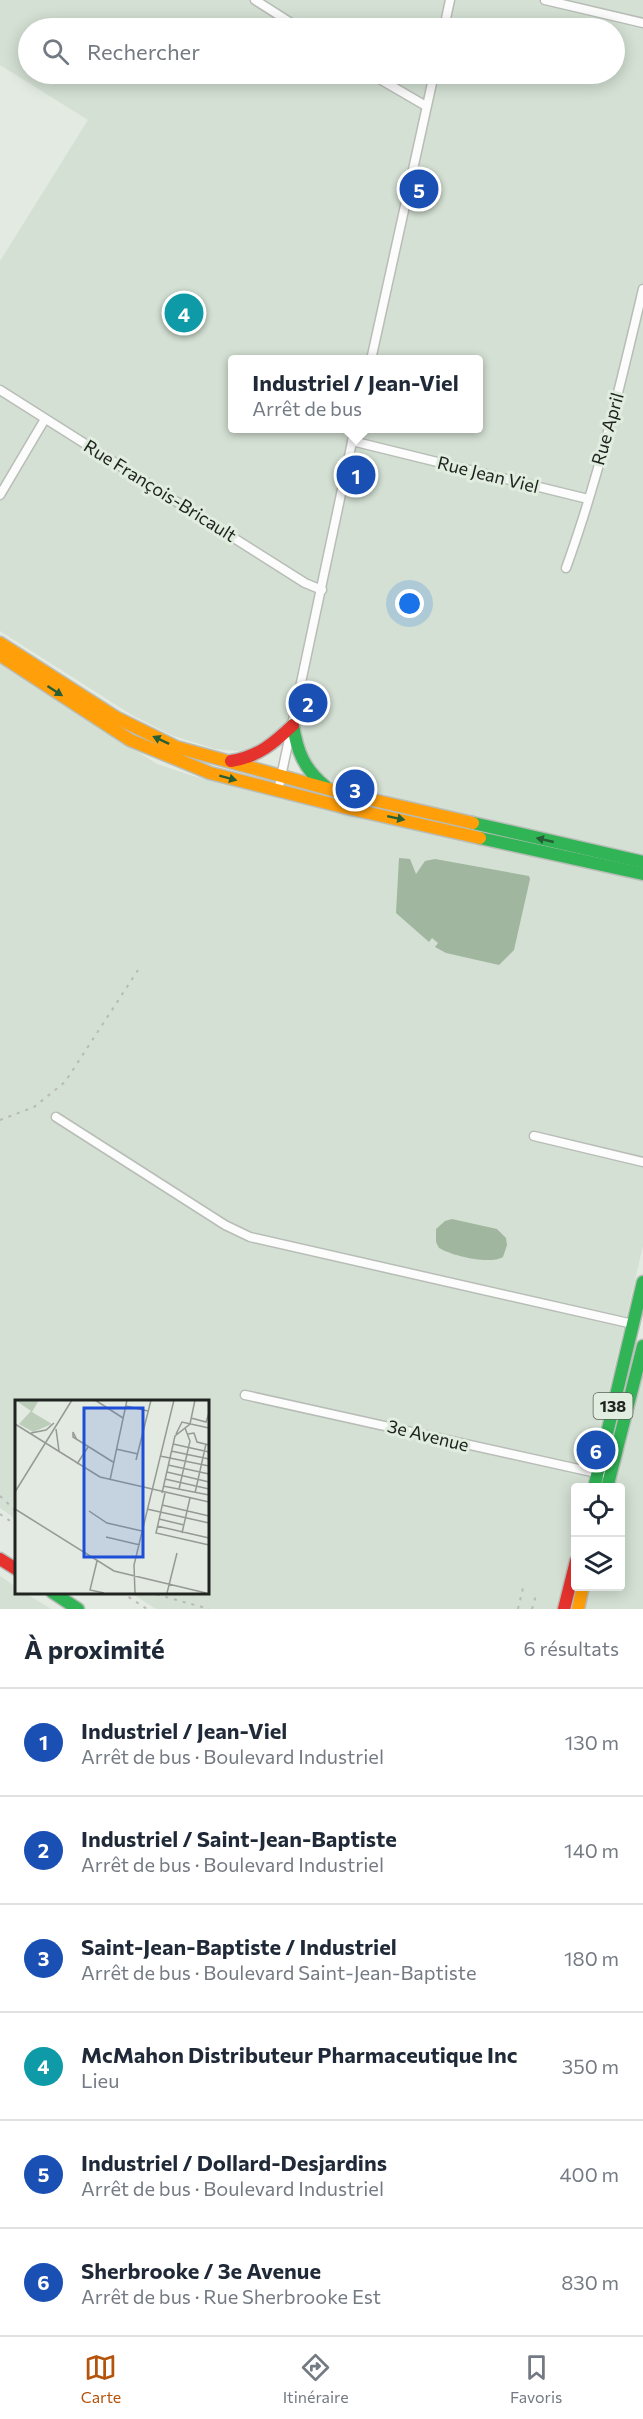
<!DOCTYPE html>
<html lang="fr">
<head>
<meta charset="utf-8">
<style>
	:root { --surface:#fff; --page:#f6f6f7; --text:#1f2937; --muted:#747a83; --line:#e0e1e3; --accent:#b45309 }
	body { margin:0; font-family:Commissioner,sans-serif; background:var(--page); color:var(--text) }
	.controls { position:absolute; right:18px; bottom:18px; display:grid; overflow:hidden; border-radius:6px; box-shadow:0 3px 15px #0003 }
	.controls button { width:54px; height:54px; display:grid; place-items:center; padding:0; border:0; border-bottom:2px solid var(--line); background:var(--surface); color:var(--text); font:30px sans-serif }
	.you { position:absolute; left:410px; top:604px; width:21px; height:21px; margin:-15px; border:4px solid #fff; border-radius:50%; background:#1a73e8; box-shadow:0 0 0 9px #1a73e833 }
	.badge { display:grid; place-items:center; width:39px; height:39px; border-radius:50%; background:var(--accent); color:#fff; font-size:20px; font-weight:700 }
	.pin { position:absolute; translate:-50% -50%; border:3px solid #fff; box-shadow:0 2px 6px #0006 }
	.popup { position:absolute; left:228px; top:355px; width:255px; height:78px; box-sizing:border-box; display:grid; place-content:center; border-radius:6px; background:var(--surface); filter:drop-shadow(0 2px 4px #0005); font-size:20px; white-space:nowrap; color:var(--muted) }
	.popup b { font-size:22px; color:var(--text) }
	.popup::after { content:''; position:absolute; left:50%; top:100%; margin-left:-12px; border:12px solid transparent; border-top-color:var(--surface) }
	.list { margin:0; padding:0; list-style:none }
	h2 { display:flex; justify-content:space-between; align-items:center; height:78px; margin:0; padding:0 24px; font-size:26px }
	h2 small { font-size:20px; font-weight:400; color:var(--muted) }
	.list li { display:grid; grid-template-columns:39px 1fr auto; gap:18px; align-items:center; box-sizing:border-box; height:108px; padding:0 24px; border-top:2px solid var(--line) }
	.list b { display:block; font-size:22px; white-space:nowrap }
	.list p { margin:0; font-size:20px; white-space:nowrap; color:var(--muted) }
	.list em { font-size:20px; font-style:normal; color:var(--muted) }
	.icon { flex:none; width:33px; height:33px; fill:none; stroke:currentColor; stroke-width:2; stroke-linecap:round; stroke-linejoin:round }
	.map { position:relative; flex:none; width:643px; height:1609px; overflow:hidden }
	.search { position:absolute; background:var(--surface); box-shadow:0 3px 15px #0003; left:18px; right:18px; top:18px; height:66px; display:flex; align-items:center; gap:15px; box-sizing:border-box; padding:0 21px; border-radius:33px; color:var(--muted); font-size:22px }
	.sheet { height:726px; background:var(--surface) }
	nav { display:flex; justify-content:space-around; align-items:center; box-sizing:border-box; height:84px; border-top:2px solid var(--line); background:var(--surface); font-size:16px; color:var(--muted) }
	nav a { display:grid; justify-items:center; gap:3px }
	nav .on { color:var(--accent) }
	.map>svg:first-child { display:block }
	.built { fill:#d4e0d3; fill-rule:evenodd }
	.water { fill:#a0b69f }
	.lines { fill:none; stroke-linecap:round; stroke-linejoin:round }
	.street-casing { stroke:#b8bdb7; stroke-width:11 }
	.fast-casing { stroke:#b8bdb7; stroke-width:15 }
	.slow-casing { stroke:#b8bdb7; stroke-width:15 }
	.jam-casing { stroke:#b8bdb7; stroke-width:15 }
	.street { stroke:#fbfcfb; stroke-width:8 }
	.fast { stroke:#30b455; stroke-width:12 }
	.slow { stroke:#ff9f0a; stroke-width:12 }
	.jam { stroke:#e5322d; stroke-width:12 }
	.rail { stroke:#b8b9b8; stroke-width:2; stroke-dasharray:3 6; stroke-linecap:butt }
	.oneway { fill:#265e35 }
	.labels { text-anchor:middle; stroke-width:6; stroke-linejoin:round; paint-order:stroke }
	.shield { fill:#e1eddf; stroke:#5a6059; stroke-width:1.5 }
	.shield-label { font-size:16px; font-weight:bold; fill:#202420 }
	.street-label { font-size:18px; fill:#202420; stroke:#e1eddf }
	.inset-road { fill:none; stroke:#959b94; stroke-width:1.5 }
	.view { fill:#1d4ed8; fill-opacity:0.15; stroke:#1d4ed8; stroke-width:3 }
	.inset-edge { fill:none; stroke:#202420; stroke-width:3 }
</style>
</head>
<body>
<div class="map">
<svg width="643" height="1609" viewBox="0 0 643 1609">
	<rect width="100%" height="100%" fill="#e3eae2"/>
	<g class="built">
		<path d="M0 0H643V854L429 806 332 781 317 770 309 759 303 738 277 729 265 742 252 749 237 751 215 749 171 735 132 715 0 631V261L88 120 0 65ZM28 28H614V74H28ZM233 360H479V428H233Z"/>
		<polygon points="0,664 157,764 193,776 598,868 643,875 643,1246 586,1487 576,1488 575,1534 558,1609 156,1609 131,1593 207,1592 207,1402 16,1402 16,1519 0,1508"/>
		<polygon points="643,1346 643,1609 579,1609 585,1587 620,1586 620,1488 610,1487"/>
		<polygon points="0,1576 16,1587 16,1592 25,1593 51,1609 0,1609"/>
	</g>
	<g class="water">
		<polygon points="399,858 410,859 416,874 425,861 435,859 529,876 530,879 514,950 499,965 446,953 435,947 438,943 432,938 429,942 396,913"/>
		<path d="M452 1219 497 1229 506 1238 507 1245 503 1257C489 1265 453 1256 439 1248L436 1242V1229L445 1221Z"/>
	</g>
	<g class="lines">
		<defs>
			<g id="street">
				<polyline points="255,0 299,28"/>
				<polyline points="545,0 643,23"/>
				<polyline points="444,28 450,0"/>
				<polyline points="371,74 426,106"/>
				<polyline points="371,360 434,74"/>
				<polyline points="0,390 305,583 322,590"/>
				<polyline points="352,441 588,499"/>
				<polyline points="0,495 45,419"/>
				<path d="M566 568C599 477 621 382 643 289"/>
				<polyline points="278,791 355,428"/>
				<polyline points="56,1117 225,1225 250,1237 633,1324"/>
				<polyline points="534,1136 643,1162"/>
				<polyline points="245,1395 601,1474"/>
			</g>
			<g id="fast">
				<path d="M293 725C297 751 304 769 325 786"/>
				<polyline points="473,823 643,862"/>
				<polyline points="480,838 643,874"/>
				<polyline points="594,1488 643,1282"/>
				<polyline points="607,1488 643,1346"/>
				<polyline points="52,1592 78,1609"/>
			</g>
			<g id="slow">
				<polyline points="0,643 117,718 176,747 343,793 473,823"/>
				<polyline points="0,655 130,740 210,773 347,808 480,838"/>
				<polyline points="578,1609 583,1586"/>
			</g>
			<g id="jam">
				<path d="M231 761C258 757 274 743 293 725"/>
				<polyline points="0,1559 16,1569"/>
				<polyline points="564,1609 576,1561"/>
			</g>
		</defs>
		<use href="#street" class="street-casing"/>
		<use href="#fast" class="fast-casing"/>
		<use href="#slow" class="slow-casing"/>
		<use href="#jam" class="jam-casing"/>
		<use href="#street" class="street"/>
		<use href="#fast" class="fast"/>
		<use href="#slow" class="slow"/>
		<use href="#jam" class="jam"/>
		<g class="rail">
			<polyline points="0,1120 34,1107 65,1082 138,970"/>
			<polyline points="0,1496 16,1511"/>
			<polyline points="0,1514 16,1525"/>
			<polyline points="121,1592 147,1609"/>
			<polyline points="148,1592 209,1609"/>
			<polyline points="518,1609 524,1584"/>
			<polyline points="532,1609 537,1592"/>
		</g>
	</g>
	<defs><path id="oneway-solid" d="M-6-.8H1V-3.2L6.5 0L1 3.2V.8H-6Z" transform="scale(1.5)"/></defs>
	<g class="oneway">
		<use href="#oneway-solid" transform="translate(55 691) rotate(33)"/>
		<use href="#oneway-solid" transform="translate(161 740) rotate(-155)"/>
		<use href="#oneway-solid" transform="translate(228 778) rotate(15)"/>
		<use href="#oneway-solid" transform="translate(396 818) rotate(12)"/>
		<use href="#oneway-solid" transform="translate(545 840) rotate(-167)"/>
	</g>
	<g class="labels">
		<rect class="shield" x="593.5" y="1393" width="39" height="26" rx="4.5"/>
		<g class="shield-label">
			<text x="613" y="1412">138</text>
		</g>
		<g class="street-label">
			<text transform="translate(608 429) rotate(-74)" y="6">Rue April</text>
			<text transform="translate(488 475) rotate(14)" y="6">Rue Jean Viel</text>
			<text transform="translate(160 491) rotate(32)" y="6">Rue François-Bricault</text>
			<text transform="translate(428 1436) rotate(14)" y="6">3e Avenue</text>
		</g>
	</g>
	<g transform="translate(15 1400)">
		<rect width="194" height="194" fill="#e3eae2"/>
		<path d="M0 0H24L17 12 37 24 18 32 4 24 16 11Z" fill="#bcceba"/>
		<path class="inset-road" d="M80 0 108 18M111 6 133 11M176 18 191 22 194 13M0 24 85 77 194 102M41 29 44 51M16 33 31 30 39 23M161 34 167 22 194 28M173 34 179 33 182 42 194 45M62 40 58 32V37L98 62M158 44 194 52M101 49 123 54M156 51 194 59M145 56 194 66M121 60 136 0M62 64 73 47M153 65 194 74M152 72 194 82M150 79 194 89M95 80 112 0M148 86 194 95M164 89 175 41 170 28M0 92 57 0M147 93 160 36 175 24 180 0M150 93 141 133 194 145M180 93 191 44M147 105 194 116M0 109 99 171 191 193M132 109 194 123M74 111 92 123 127 131M144 119 169 125M142 126 194 138M167 133 175 98M91 137 125 145M82 161 75 190 89 193M120 193 119 165 159 0M152 193 162 153"/>
		<path class="view" d="M69 8H128V157H69Z"/>
		<rect width="194" height="194" class="inset-edge"/>
	</g>
</svg>
<div class="controls">
<button><svg class="icon" aria-label="locate" viewBox="0 0 24 24"><circle cx="12" cy="12" r="6"/><path d="M12 2v4M12 18v4M2 12h4M18 12h4"/></svg></button>
<button><svg class="icon" aria-label="layers" viewBox="0 0 24 24"><path d="M12 4l9 5-9 5-9-5zM3 14l9 5 9-5"/></svg></button>
</div>
<div class="you"></div>
<div class="pin badge" style="left:356px;top:475px;background:#1a4fb4">1</div>
<div class="popup"><b>Industriel / Jean-Viel</b>Arrêt de bus</div>
<div class="pin badge" style="left:308px;top:703px;background:#1a4fb4">2</div>
<div class="pin badge" style="left:355px;top:789px;background:#1a4fb4">3</div>
<div class="pin badge" style="left:184px;top:313px;background:#0f9aa8">4</div>
<div class="pin badge" style="left:419px;top:189px;background:#1a4fb4">5</div>
<div class="pin badge" style="left:596px;top:1450px;background:#1a4fb4">6</div>
<div class="search"><svg class="icon" aria-label="search" viewBox="0 0 24 24"><circle cx="10" cy="10" r="6"/><path d="M15 15l6 6"/></svg>Rechercher</div>
</div>
<section class="sheet">
<h2>À proximité<small>6 résultats</small></h2>
<ul class="list">
<li><span class="badge" style="background:#1a4fb4">1</span><div><b>Industriel / Jean-Viel</b><p>Arrêt de bus · Boulevard Industriel</p></div><em>130 m</em></li>
<li><span class="badge" style="background:#1a4fb4">2</span><div><b>Industriel / Saint-Jean-Baptiste</b><p>Arrêt de bus · Boulevard Industriel</p></div><em>140 m</em></li>
<li><span class="badge" style="background:#1a4fb4">3</span><div><b>Saint-Jean-Baptiste / Industriel</b><p>Arrêt de bus · Boulevard Saint-Jean-Baptiste</p></div><em>180 m</em></li>
<li><span class="badge" style="background:#0f9aa8">4</span><div><b>McMahon Distributeur Pharmaceutique Inc</b><p>Lieu</p></div><em>350 m</em></li>
<li><span class="badge" style="background:#1a4fb4">5</span><div><b>Industriel / Dollard-Desjardins</b><p>Arrêt de bus · Boulevard Industriel</p></div><em>400 m</em></li>
<li><span class="badge" style="background:#1a4fb4">6</span><div><b>Sherbrooke / 3e Avenue</b><p>Arrêt de bus · Rue Sherbrooke Est</p></div><em>830 m</em></li>
</ul>
</section>
<nav>
<a class="on"><svg class="icon" aria-label="map" viewBox="0 0 24 24"><path d="M3 6l6-2 6 2 6-2v14l-6 2-6-2-6 2zM9 4v14M15 6v14"/></svg>Carte</a>
<a><svg class="icon" aria-label="directions" viewBox="0 0 24 24"><path d="M12 3l9 9-9 9-9-9zM9 14v-3h6M13 9l2 2-2 2"/></svg>Itinéraire</a>
<a><svg class="icon" aria-label="saved" viewBox="0 0 24 24"><path d="M7 4h10v16l-5-4-5 4z"/></svg>Favoris</a>
</nav>
</body>
</html>
